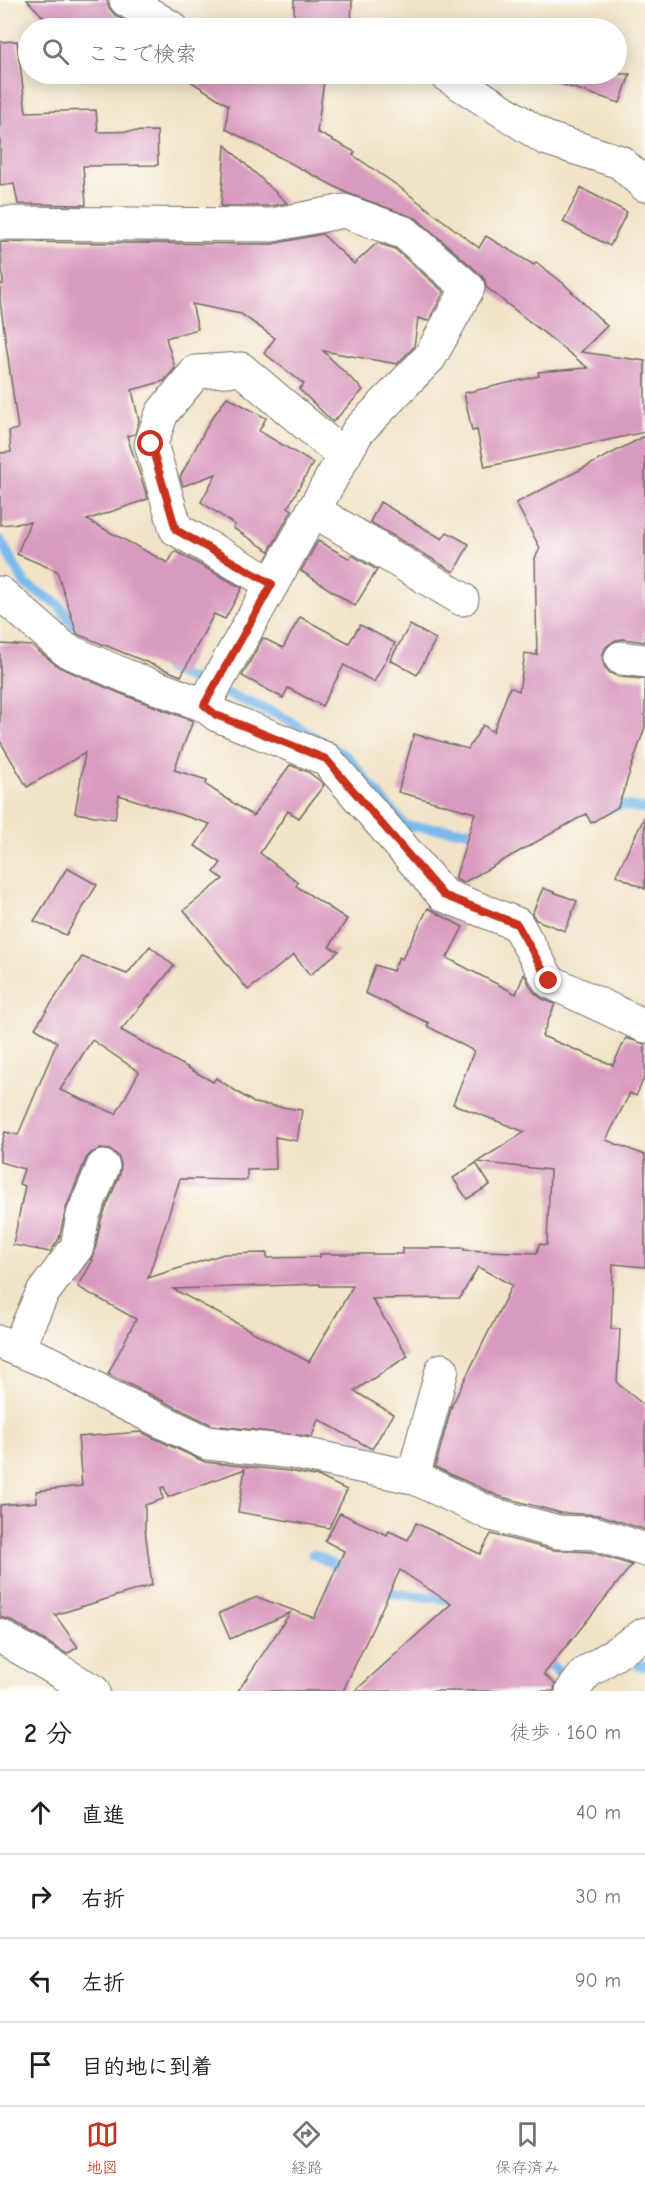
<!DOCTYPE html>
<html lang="ja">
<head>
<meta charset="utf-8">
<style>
	:root { --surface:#fff; --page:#f2f2f2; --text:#202124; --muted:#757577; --line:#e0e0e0; --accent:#c8321e }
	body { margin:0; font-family:"Comic Neue","Klee One",sans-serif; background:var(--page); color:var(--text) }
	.stop { position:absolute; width:18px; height:18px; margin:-14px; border:4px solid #c8321e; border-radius:50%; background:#fff }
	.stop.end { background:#c8321e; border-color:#fff; box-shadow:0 2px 6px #0008 }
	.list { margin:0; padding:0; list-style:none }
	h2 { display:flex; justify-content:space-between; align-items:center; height:78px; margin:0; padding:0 24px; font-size:26px }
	h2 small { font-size:20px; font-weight:400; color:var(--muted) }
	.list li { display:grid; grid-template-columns:39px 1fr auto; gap:18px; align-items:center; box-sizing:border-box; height:84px; padding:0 24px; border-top:2px solid var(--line) }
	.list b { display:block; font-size:22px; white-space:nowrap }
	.list em { font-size:20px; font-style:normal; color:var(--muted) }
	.icon { flex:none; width:33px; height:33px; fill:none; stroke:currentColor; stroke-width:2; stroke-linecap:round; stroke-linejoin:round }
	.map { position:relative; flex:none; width:645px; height:1691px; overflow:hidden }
	.search { position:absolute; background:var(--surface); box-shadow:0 3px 15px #0003; left:18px; right:18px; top:18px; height:66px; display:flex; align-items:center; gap:15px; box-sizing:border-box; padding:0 21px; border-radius:33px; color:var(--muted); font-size:22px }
	.sheet { height:414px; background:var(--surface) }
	nav { display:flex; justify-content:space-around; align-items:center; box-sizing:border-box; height:84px; border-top:2px solid var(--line); background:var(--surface); font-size:16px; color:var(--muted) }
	nav a { display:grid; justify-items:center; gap:3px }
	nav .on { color:var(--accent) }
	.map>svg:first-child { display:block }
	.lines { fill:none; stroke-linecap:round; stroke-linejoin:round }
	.stream { stroke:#79b9ed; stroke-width:10 }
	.building { fill:#d99abf; fill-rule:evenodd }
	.minor-casing { stroke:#706b62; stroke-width:35 }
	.minor { stroke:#fff; stroke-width:33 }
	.route { stroke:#c8321e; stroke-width:8 }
</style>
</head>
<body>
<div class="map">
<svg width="645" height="1691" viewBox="0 0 645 1691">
	<rect width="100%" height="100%" fill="#fdfcf7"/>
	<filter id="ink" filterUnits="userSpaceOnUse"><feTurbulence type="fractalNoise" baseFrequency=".0167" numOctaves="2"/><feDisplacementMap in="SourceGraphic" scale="12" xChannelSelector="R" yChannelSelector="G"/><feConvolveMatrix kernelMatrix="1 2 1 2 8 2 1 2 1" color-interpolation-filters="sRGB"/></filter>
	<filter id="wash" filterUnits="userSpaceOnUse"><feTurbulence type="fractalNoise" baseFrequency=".008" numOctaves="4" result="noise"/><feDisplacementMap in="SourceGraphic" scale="24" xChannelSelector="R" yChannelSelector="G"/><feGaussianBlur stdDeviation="1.35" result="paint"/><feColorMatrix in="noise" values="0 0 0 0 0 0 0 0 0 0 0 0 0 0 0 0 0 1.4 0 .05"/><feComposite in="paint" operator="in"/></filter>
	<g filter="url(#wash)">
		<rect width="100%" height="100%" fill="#f1e3c7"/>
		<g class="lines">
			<g class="stream">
				<polyline points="0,540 25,584 59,605 72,623 84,632"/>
				<polyline points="169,670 279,715 347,757 405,826 482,832"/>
				<polyline points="606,809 623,805 645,809"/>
				<polyline points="313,1554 350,1572"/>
				<polyline points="378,1586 391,1593 447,1599 455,1603"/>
				<polyline points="542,1657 566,1679"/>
				<polyline points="638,1665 645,1666"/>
			</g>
		</g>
		<g id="blocks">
			<g class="building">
				<polygon points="27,0 107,0 109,8 116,16 137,28 54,28"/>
				<polygon points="294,0 352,0 351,28 294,28"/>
				<polygon points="17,41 26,112 96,110 98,132 157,131 158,165 83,166 86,205 18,204 14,184 0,186 0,42"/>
				<polygon points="179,74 325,74 317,132 355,152 353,155 398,186 479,248 486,236 534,265 536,262 563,283 607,326 581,352 645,361 645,432 485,467 477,430 472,431 464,393 539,376 538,372 588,368 486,287 485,280 480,274 417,219 347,193 226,129 228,105"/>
				<polygon points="546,74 630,74 620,103 545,79"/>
				<polygon points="225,145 287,203 270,206 221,206"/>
				<polygon points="581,188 627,212 610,246 563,222"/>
				<polygon points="322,234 354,264 377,243 395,249 444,292 428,321 418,318 414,347 397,364 323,351 363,390 333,422 299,389 304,384 264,353 275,338 241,314 192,304 198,329 166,338 175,368 164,381 132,390 139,421 135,434 127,436 148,499 87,520 168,563 175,551 242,588 225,619 214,614 181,676 77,634 57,571 17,554 30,522 0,525 0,453 11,452 9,431 18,429 0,301 0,284 3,284 0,242 272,244"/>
				<polygon points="227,397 266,418 259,431 313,463 288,507 292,510 269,551 233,528 235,525 201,502 216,474 183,486 180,477 210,421"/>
				<polygon points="645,436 645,642 623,639 614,641 606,647 602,656 604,666 610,673 619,677 645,679 645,727 618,807 591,823 586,814 463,883 455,879 475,813 398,792 414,734 468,749 483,725 493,732 510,687 519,691 525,653 537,655 535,558 540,548 516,503"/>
				<polygon points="380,502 442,539 447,532 469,544 454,572 370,522"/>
				<polygon points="318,541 350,559 352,555 377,570 355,606 301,571"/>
				<polygon points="300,617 349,643 360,625 395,643 374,682 344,665 322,706 288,688 283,698 242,676 263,638 283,648"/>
				<polygon points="410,625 436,639 417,675 390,660"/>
				<polygon points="0,644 32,646 59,667 119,693 193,721 174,770 207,780 206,785 253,816 290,765 308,772 319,780 324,785 299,818 288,811 260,853 298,882 296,886 347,919 329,947 339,951 310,975 294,955 248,990 184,910 223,879 214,872 221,863 195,846 210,824 119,795 115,819 75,813 85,753 27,787 0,741"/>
				<polygon points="645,816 645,889 616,875"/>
				<polygon points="67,868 97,885 66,935 34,921"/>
				<polygon points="543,888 577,901 565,931 536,920 532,914"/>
				<path d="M428 908 463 927 447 958 516 994 524 974 533 991 541 998 555 1004 542 1036 613 1065 626 1038 645 1044V1076L636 1096 630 1093 606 1140 645 1155V1267L613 1264 611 1329H620L617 1383 645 1406V1530L600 1515 561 1513 498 1496 435 1467 452 1405 512 1285 478 1267 460 1298 372 1299 408 1356 354 1391 393 1414 372 1449 318 1419 312 1437 212 1425 108 1374 136 1319 78 1287 93 1260H91L95 1250 101 1220 120 1174 121 1164 118 1156 111 1150 100 1149 91 1153 86 1159 66 1208 59 1239 50 1252 13 1245 25 1186 19 1184 24 1169 0 1162V1149L5 1132 18 1135 57 1042 35 1028 82 957 127 974 150 946 174 966 121 1030 213 1082 216 1078 254 1103 302 1110 297 1141 275 1137 276 1169 247 1170V1180L180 1179 148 1278 224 1254 267 1253V1258L320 1257V1254H402V1248H464V1250L537 1253 539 1244 547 1245 550 1170 477 1162 525 1132 453 1104 474 1051 427 1026 429 1023 365 993 375 965 393 971 399 957 402 959ZM92 1040 139 1072 116 1114 60 1090ZM320 1284V1286H353L309 1362 173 1289Z"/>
				<polygon points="476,1163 490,1185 467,1199 453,1178"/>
				<polygon points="141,1432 205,1462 289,1471 320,1477 347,1490 329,1528 238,1512 245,1469 168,1497 164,1487 161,1488 163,1499 145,1505 145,1529 152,1585 55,1615 78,1647 67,1654 10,1620 0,1617 0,1505 37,1502 36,1491 82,1486 78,1437"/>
				<polygon points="340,1513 387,1535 389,1531 408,1540 416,1523 480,1554 491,1534 553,1550 591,1552 632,1565 544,1674 555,1684 554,1691 355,1691 451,1604 400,1570 343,1691 238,1691 290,1613 230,1639 219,1613 257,1597 314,1618 344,1551 325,1541"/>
			</g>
		</g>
	</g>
	<g filter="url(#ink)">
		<use href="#blocks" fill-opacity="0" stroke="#706b62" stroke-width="1.5"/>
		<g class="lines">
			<defs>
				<g id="minor">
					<polyline points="126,0 172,28"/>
					<polyline points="445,74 545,138 620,162 645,185"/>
					<polyline points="0,223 272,225 344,211 405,233 468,288 430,357 358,431 204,705"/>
					<polyline points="313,510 462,599"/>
					<polyline points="272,584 176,529 151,444 162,413 196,372 241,369 344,456"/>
					<polyline points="0,593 66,650 126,676 204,705 217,715 326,759 443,895 517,924 549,981 645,1026"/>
					<polyline points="621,658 645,661"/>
					<polyline points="0,1342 53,1364 103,1393 207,1443 292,1452 413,1477 491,1514 558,1532 594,1533 645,1550"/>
					<polyline points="17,1349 42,1294 77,1247 83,1215 103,1167"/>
					<polyline points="413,1477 442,1370"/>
					<polyline points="0,1636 93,1691"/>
					<polyline points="572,1691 586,1673 645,1634"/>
				</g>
			</defs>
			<use href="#minor" class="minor-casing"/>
			<use href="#minor" class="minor"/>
		</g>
	</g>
	<g class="lines" filter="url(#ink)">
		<polyline class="route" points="151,444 176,530 272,584 204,705 216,715 326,759 443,895 517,924 549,981"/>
	</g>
</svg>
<div class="stop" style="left:151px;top:444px"></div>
<div class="stop end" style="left:549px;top:981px"></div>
<div class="search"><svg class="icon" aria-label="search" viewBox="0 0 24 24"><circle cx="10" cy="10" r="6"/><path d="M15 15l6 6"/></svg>ここで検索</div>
</div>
<section class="sheet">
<h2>2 分<small>徒歩 · 160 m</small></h2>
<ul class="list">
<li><svg class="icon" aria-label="ahead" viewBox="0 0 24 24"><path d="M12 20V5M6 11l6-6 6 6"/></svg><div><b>直進</b></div><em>40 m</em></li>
<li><svg class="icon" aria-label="right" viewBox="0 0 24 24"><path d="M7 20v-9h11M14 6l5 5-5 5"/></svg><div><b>右折</b></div><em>30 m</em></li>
<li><svg class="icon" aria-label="left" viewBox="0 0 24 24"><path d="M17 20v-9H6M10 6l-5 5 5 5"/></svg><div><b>左折</b></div><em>90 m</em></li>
<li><svg class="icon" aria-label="arrive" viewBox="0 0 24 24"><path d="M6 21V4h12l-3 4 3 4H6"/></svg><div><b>目的地に到着</b></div></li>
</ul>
</section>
<nav>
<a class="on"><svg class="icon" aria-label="map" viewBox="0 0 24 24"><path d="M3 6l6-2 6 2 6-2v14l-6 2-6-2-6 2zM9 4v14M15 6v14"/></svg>地図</a>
<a><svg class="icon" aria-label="directions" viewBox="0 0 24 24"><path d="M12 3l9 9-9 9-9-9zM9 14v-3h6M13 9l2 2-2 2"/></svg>経路</a>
<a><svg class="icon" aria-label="saved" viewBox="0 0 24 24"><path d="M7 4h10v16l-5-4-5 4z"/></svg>保存済み</a>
</nav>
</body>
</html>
